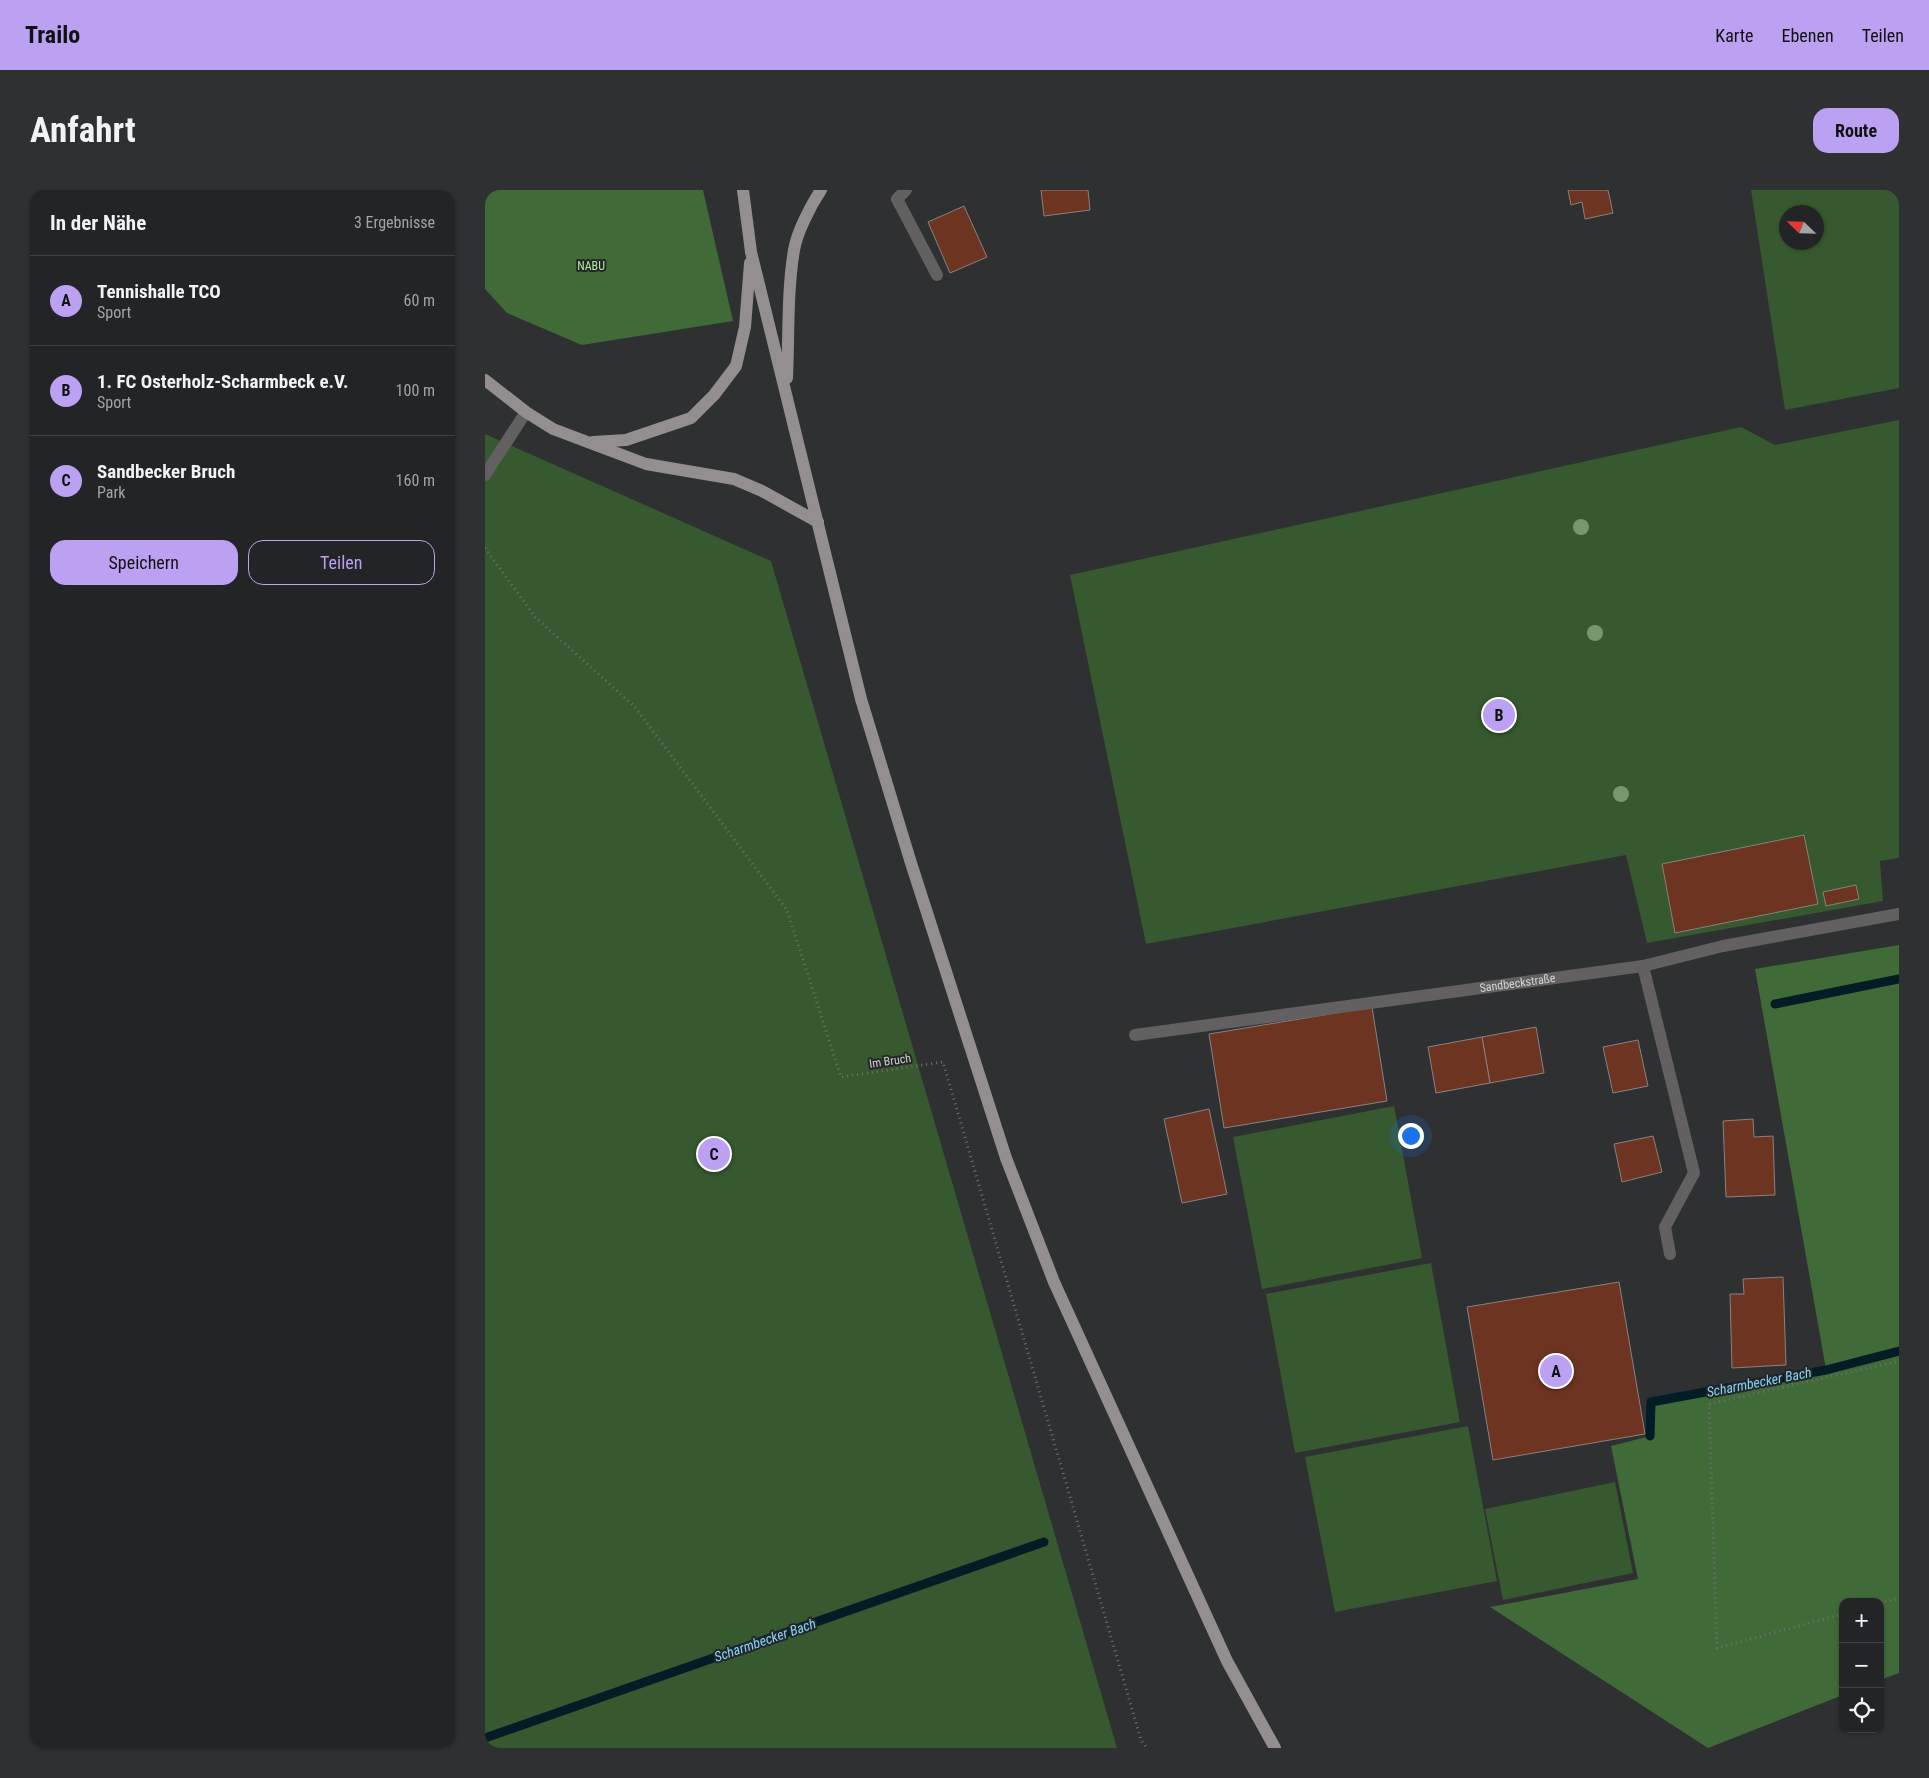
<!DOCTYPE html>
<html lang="de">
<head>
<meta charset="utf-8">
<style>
	:root { --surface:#222426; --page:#2e3032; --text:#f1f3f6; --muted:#a2a4a7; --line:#3f4143; --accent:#bca0f2 }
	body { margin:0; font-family:"Roboto Condensed",sans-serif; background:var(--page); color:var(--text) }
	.controls { position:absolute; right:15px; bottom:15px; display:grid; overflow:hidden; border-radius:10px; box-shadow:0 1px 4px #0004 }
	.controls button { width:45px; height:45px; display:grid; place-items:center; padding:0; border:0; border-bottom:1px solid var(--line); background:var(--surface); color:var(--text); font:25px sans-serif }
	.compass { position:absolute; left:1294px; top:15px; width:45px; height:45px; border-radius:50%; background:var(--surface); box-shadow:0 1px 4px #0004; rotate:293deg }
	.you { position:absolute; left:925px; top:945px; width:18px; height:18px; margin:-12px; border:4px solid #fff; border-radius:50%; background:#1a73e8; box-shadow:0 0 0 8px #1a73e833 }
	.badge { display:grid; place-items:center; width:32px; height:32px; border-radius:50%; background:var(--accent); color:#111; font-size:16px; font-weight:700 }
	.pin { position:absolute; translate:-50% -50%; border:2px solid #fff; box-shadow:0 1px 5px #0006 }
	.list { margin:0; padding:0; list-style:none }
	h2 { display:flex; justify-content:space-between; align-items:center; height:65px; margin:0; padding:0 20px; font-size:21px }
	h2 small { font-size:16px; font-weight:400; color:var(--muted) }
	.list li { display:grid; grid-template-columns:32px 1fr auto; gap:15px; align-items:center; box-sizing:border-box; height:90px; padding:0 20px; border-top:1px solid var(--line) }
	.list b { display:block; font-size:19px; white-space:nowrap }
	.list p { margin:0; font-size:16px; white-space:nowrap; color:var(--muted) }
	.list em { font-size:16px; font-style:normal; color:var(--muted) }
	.actions { display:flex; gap:10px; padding:15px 20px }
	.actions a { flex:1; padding:11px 0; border:1px solid var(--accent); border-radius:15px; text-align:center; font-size:18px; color:var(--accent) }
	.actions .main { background:var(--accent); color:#111 }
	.icon { flex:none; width:28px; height:28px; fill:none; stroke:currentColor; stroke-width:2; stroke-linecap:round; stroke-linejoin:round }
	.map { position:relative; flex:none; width:1414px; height:1558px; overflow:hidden; border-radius:15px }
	header { display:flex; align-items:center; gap:30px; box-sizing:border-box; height:70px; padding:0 25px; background:var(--accent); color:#111 }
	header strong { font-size:24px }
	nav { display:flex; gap:28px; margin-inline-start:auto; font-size:18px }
	.intro { display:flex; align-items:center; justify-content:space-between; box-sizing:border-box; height:120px; padding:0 30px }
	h1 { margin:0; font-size:35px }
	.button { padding:12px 22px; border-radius:15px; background:var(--accent); color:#111; font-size:18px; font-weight:700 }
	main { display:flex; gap:30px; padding:0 30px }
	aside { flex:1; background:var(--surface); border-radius:15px; box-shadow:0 1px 4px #0004 }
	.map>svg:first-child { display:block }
	.green { fill:#36592f; fill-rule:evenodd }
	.forest { fill:#416a39 }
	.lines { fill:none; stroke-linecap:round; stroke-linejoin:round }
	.stream { stroke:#041c26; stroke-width:9 }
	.building { fill:#6e3422; stroke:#878382 }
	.path { stroke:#707173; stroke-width:3; stroke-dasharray:1 4; stroke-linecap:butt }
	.lane { stroke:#626060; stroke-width:12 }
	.street { stroke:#626060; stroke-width:12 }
	.primary { stroke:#938f90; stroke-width:12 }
	.tree { fill:#769870 }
	.labels { text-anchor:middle; stroke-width:4; stroke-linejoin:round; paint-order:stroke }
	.park-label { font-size:12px; fill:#b0eda3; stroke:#252628 }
	.street-label { font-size:12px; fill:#d2d3d4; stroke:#252628 }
	.water-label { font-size:14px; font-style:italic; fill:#82d5f8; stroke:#252628 }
</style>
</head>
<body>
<header>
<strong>Trailo</strong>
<nav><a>Karte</a><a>Ebenen</a><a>Teilen</a></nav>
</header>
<div class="intro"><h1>Anfahrt</h1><a class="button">Route</a></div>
<main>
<aside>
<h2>In der Nähe<small>3 Ergebnisse</small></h2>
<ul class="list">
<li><span class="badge">A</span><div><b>Tennishalle TCO</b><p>Sport</p></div><em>60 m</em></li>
<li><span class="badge">B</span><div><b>1. FC Osterholz-Scharmbeck e.V.</b><p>Sport</p></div><em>100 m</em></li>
<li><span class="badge">C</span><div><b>Sandbecker Bruch</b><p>Park</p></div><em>160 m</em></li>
</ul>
<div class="actions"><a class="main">Speichern</a><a>Teilen</a></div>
</aside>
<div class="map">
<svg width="1414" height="1558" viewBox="0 0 1414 1558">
	<rect width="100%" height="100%" fill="#2e3032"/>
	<g class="green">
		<path d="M1266 0H1414V198L1300 220ZM1302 22H1332V52H1302Z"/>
		<polygon points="1414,230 1414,668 1395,671 1398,711 1162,753 1141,665 661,754 585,385 1256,237 1290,255"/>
		<polygon points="0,244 286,371 632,1558 0,1558"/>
		<polygon points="909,916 937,1068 777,1099 748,947"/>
		<polygon points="946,1073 975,1232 810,1263 781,1104"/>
		<polygon points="983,1236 1012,1391 850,1422 820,1267"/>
		<polygon points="1130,1292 1148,1383 1018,1410 1000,1319"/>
	</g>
	<g class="forest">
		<polygon points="0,0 218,0 248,131 97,155 22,123 0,99"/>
		<polygon points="1414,755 1414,1483 1395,1490 1395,1412 1358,1412 1358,1505 1223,1558 1005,1417 1153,1389 1126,1256 1165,1246 1166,1212 1341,1179 1270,779"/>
	</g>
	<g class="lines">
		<g class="stream">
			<polyline points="1290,814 1414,789"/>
			<polyline points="1165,1246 1166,1212 1341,1180 1414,1161"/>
			<polyline points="0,1548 559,1352"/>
		</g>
	</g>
	<g class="building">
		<polygon points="556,0 603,0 605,20 559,26"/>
		<polygon points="1083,0 1123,0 1128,23 1100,29 1097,12 1086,15"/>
		<polygon points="479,16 502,67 465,83 443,32"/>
		<polygon points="1319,645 1333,714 1190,743 1177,674"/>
		<polygon points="1371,695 1374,709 1341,716 1338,702"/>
		<polygon points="887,817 902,911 739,938 724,844"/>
		<polygon points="1051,837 1059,883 1005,893 997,847"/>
		<polygon points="997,847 1005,893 951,903 943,857"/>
		<polygon points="1153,850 1163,896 1128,903 1118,857"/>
		<polygon points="724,919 742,1004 697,1013 679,929"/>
		<polygon points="1268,929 1269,947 1288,946 1290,1005 1241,1007 1238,931"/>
		<polygon points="1168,946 1177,982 1137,992 1129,954"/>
		<polygon points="1298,1087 1301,1175 1247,1178 1245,1104 1259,1104 1258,1089"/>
		<polygon points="1134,1092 1160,1244 1008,1270 982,1117"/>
	</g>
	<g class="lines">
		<g class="path">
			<polyline points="0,358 50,427 150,517 302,720 356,887 458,872 656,1550 662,1558"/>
			<polyline points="1395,1413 1414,1408"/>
			<polyline points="1358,1424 1232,1458 1224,1214 1414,1171"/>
		</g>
		<g class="lane">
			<polyline points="421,0 412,9 452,85"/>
			<polyline points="0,285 41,222"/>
			<polyline points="1158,776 1209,983 1180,1037 1185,1064"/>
		</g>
		<path class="street" id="s1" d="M650 845 1158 776 1238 756 1414 724"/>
		<g class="primary">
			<polyline points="258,0 266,62 376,509 426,673 521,968 569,1092 742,1471 790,1558"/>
			<path d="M302 188C304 146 302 102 309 60 312 42 326 15 336 0"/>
			<polyline points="0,190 41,222 68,239 161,274 249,289 277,301 333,332"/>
			<polyline points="108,252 141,250 206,228 229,205 251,176 260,137 265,73"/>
		</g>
	</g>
	<g class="tree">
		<circle cx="1096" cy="337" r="8"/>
		<circle cx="1110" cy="443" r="8"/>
		<circle cx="1136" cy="604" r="8"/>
	</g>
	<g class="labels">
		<g class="park-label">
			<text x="106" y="80">NABU</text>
		</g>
		<g class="street-label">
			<text dy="4" stroke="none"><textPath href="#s1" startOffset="386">Sandbeckstraße</textPath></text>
			<text transform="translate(405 871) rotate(-8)" y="4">Im Bruch</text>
		</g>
		<g class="water-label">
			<text transform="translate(1274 1192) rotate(-11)" y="5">Scharmbecker Bach</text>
			<text transform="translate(280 1450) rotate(-19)" y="5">Scharmbecker Bach</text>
		</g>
	</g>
</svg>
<div class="controls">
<button>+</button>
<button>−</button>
<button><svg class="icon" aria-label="locate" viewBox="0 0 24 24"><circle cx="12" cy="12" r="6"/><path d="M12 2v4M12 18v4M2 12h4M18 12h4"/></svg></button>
</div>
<svg class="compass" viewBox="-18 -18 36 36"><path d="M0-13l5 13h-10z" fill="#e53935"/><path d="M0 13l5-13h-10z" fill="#a2a4a7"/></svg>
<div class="you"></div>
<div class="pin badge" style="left:1071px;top:1181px">A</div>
<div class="pin badge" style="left:1014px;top:525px">B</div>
<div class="pin badge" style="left:229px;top:964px">C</div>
</div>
</main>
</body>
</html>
